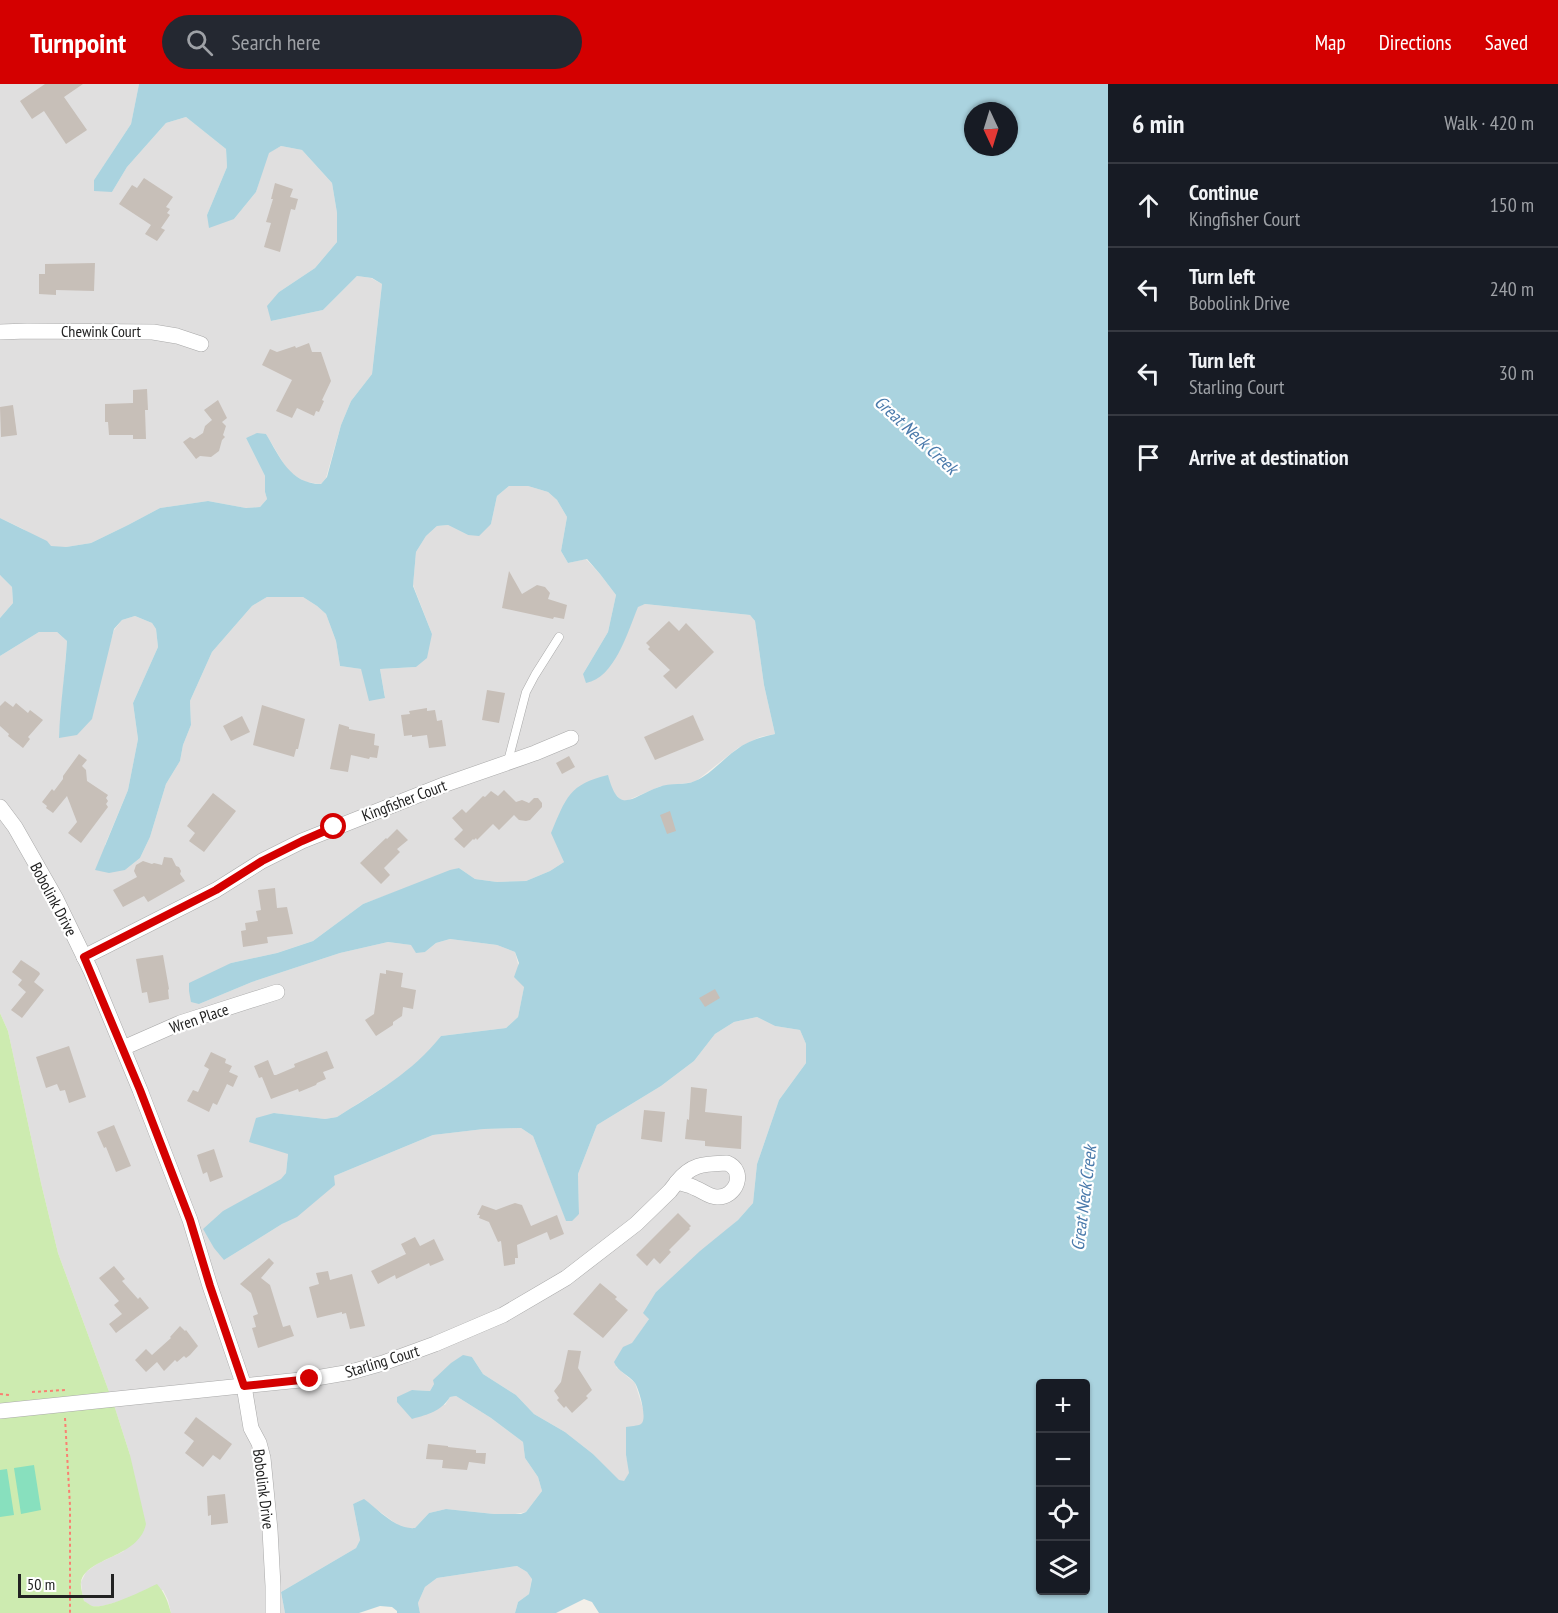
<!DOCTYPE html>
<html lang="en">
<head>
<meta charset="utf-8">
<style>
	:root { --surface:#171b24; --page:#242831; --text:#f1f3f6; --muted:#9ea1a6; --line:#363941; --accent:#d40000 }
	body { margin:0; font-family:"PT Sans Narrow",sans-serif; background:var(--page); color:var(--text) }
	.controls { position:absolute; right:18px; bottom:18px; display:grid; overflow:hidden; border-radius:6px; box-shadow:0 2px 4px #0004 }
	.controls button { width:54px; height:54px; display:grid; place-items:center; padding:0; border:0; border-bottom:2px solid var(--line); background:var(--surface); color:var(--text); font:30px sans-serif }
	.compass { position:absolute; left:964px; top:18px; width:54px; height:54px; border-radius:50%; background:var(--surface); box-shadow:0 2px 4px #0004; rotate:176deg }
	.scale { position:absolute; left:18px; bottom:15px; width:96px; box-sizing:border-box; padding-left:6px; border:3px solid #222; border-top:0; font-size:16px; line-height:21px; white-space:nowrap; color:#222; -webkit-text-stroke:4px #fff; paint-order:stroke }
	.stop { position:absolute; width:18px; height:18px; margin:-14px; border:4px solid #d40000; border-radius:50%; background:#fff }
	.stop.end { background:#d40000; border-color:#fff; box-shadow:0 2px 6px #0008 }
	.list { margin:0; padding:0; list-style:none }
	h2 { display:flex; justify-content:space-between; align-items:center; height:78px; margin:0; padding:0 24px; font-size:26px }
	h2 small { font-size:20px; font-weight:400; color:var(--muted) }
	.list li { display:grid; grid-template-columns:39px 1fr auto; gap:18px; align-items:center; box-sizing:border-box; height:84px; padding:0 24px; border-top:2px solid var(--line) }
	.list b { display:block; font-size:22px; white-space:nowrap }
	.list p { margin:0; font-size:20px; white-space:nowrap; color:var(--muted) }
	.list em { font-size:20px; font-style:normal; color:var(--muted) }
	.icon { flex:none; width:33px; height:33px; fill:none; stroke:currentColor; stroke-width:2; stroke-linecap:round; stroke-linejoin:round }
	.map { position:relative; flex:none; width:1108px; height:1529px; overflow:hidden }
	header { display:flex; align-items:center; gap:36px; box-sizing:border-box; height:84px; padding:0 30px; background:var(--accent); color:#fff }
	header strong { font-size:28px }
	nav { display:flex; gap:33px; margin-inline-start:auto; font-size:21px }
	.search { width:420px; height:54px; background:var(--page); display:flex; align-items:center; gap:15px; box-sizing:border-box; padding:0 21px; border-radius:33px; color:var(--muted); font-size:22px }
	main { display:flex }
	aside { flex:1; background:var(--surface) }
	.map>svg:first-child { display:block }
	.residential { fill:#e0dfdf }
	.grass { fill:#cdebb0 }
	.pitch { fill:#88e0be }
	.water { fill:#aad3df; fill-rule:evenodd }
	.building { fill:#c7bfb8 }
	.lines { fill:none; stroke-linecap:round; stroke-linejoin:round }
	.service-casing { stroke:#a9a9a9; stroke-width:9 }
	.minor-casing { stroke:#a9a9a9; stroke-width:16 }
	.path { stroke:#fa8072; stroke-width:2; stroke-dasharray:3 3; stroke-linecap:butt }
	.service { stroke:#fff; stroke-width:8 }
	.minor { stroke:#fff; stroke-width:15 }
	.route { stroke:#d40000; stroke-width:8 }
	.labels { text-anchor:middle; stroke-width:4.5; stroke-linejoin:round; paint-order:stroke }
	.street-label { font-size:16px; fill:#222; stroke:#fff }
	.water-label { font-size:18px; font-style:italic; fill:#4a7aab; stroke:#fff }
</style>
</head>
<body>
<header>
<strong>Turnpoint</strong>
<div class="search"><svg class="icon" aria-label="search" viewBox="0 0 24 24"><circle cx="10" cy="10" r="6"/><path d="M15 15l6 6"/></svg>Search here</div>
<nav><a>Map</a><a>Directions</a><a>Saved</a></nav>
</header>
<main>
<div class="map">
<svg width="1108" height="1529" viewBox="0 0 1108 1529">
	<rect width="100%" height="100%" fill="#f2efe9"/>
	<g class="residential">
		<polygon points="0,0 139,0 131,40 94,96 112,108 127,83 166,39 186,33 226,65 227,83 207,131 234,135 256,108 268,69 281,62 302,66 332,99 337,129 337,158 315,184 279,208 271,237 323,226 357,192 371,194 382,200 372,290 351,317 341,341 326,394 321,400 305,398 288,387 266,350 246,354 265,392 265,408 267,415 260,423 246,424 208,417 160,424 128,441 91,459 66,463 51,463 23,445 0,434"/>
		<polygon points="509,402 528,402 548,408 557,416 567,433 561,467 568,479 586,475 600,490 616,511 608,548 583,590 619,568 638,522 645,520 750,531 755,537 764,601 775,650 760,653 738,664 695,698 661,702 626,717 620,715 612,707 564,778 550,787 526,797 497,798 475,795 459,784 363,820 313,857 277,869 231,879 199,920 252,898 340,869 388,858 412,861 425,868 436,859 450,855 497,861 515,868 524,903 518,933 506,944 441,952 430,967 406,989 337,1033 325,1035 274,1029 288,1070 286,1089 224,1176 282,1140 297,1132 334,1092 433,1051 484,1045 521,1044 533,1052 566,1136 579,1130 578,1090 597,1041 661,1002 694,977 715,950 734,938 757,933 775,942 800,946 806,960 806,979 779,1016 757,1080 753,1119 738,1136 656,1208 649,1235 616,1283 635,1299 645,1331 644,1337 626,1371 630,1389 624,1397 619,1397 593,1370 565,1348 534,1330 516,1311 483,1290 472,1273 434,1300 430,1307 412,1306 445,1321 450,1313 456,1312 491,1334 523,1358 525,1374 538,1393 542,1407 526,1428 515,1430 494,1430 446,1425 429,1429 415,1444 408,1445 399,1442 364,1416 353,1420 360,1456 356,1464 281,1508 285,1529 171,1529 168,1516 163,1506 102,1522 91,1522 84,1517 82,1508 81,1498 86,1488 97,1480 124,1467 130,1371 115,1324 58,1169 41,1099 8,947 0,929 0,572 39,548 57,548 67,557 59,654 109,563 114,546 122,536 135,532 152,539 156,545 158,563 133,619 138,655 128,706 105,761 125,786 140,774 150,753 166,700 180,677 183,661 191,641 190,617 212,568 252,522 267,513 303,513 317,522 326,530 336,557 340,582 361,585 385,613 380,585 416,583 432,550 413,501 416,468 426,452 437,442 448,441 468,451 491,440 497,412"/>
		<polygon points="0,491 12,503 13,519 0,534"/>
		<polygon points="517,1482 527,1488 532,1494 529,1510 518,1518 515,1529 420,1529 418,1519 425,1503 437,1494"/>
	</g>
	<path class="grass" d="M0 929 8 947 41 1099 58 1169 115 1324 130 1371 146 1440C139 1474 86 1473 81 1498 80 1503 83 1511 84 1517 86 1518 90 1521 92 1522 107 1525 142 1507 157 1500 165 1509 168 1518 171 1529H0Z"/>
	<g class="pitch">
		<polygon points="34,1381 41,1426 21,1430 14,1384"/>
		<polygon points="7,1385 14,1431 0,1433 0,1386"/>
	</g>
	<path class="water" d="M139 0H1108V1529H599L592 1518 584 1515 556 1529H515L518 1518 529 1510 532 1495 527 1488 517 1482 437 1494 425 1503 418 1519 420 1529H397V1527L392 1523 380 1522 359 1529H285L281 1508 356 1464 360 1456 353 1420 364 1415C379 1426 396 1446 415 1444L429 1429 446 1425 494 1430H521L526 1428 542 1407 538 1393 525 1374 523 1358 491 1334 456 1312 450 1313C440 1328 429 1330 412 1335L397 1318V1313L412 1306 430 1307 434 1300 433 1296 451 1279 463 1271 472 1273 483 1290 516 1311 534 1330 565 1348 593 1370 619 1396 624 1397 629 1389 626 1371V1343C630 1342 638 1342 641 1340 648 1336 639 1305 635 1299 629 1291 618 1288 614 1278L623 1263 632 1259 649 1235 643 1229 656 1208 700 1167 738 1136 753 1119 757 1080 779 1016 806 979V960L800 946 775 942 757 933 734 938 715 950 694 977 661 1002 597 1041 578 1090 579 1130 572 1137H566L533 1052 521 1044 484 1045 433 1051 334 1092 335 1101 297 1133 282 1140 224 1176 214 1164 203 1145 223 1127 281 1095 286 1089 288 1070 249 1058 256 1034 274 1029 325 1035 337 1033C375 1009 413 988 441 952L506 944 518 933 524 903 514 893 519 879 515 868 497 861 450 855 436 859 425 868 416 869 411 861 388 858 340 869 252 898 199 920 191 918 189 907V899L231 879 277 869 313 857 363 820 450 786 459 784 475 795 497 798 526 797 550 787 564 778 551 749C566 714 569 700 608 691 619 732 631 713 659 703 670 698 685 702 695 697 710 691 723 675 736 666 747 657 761 653 775 650L764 601 755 537 750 531 645 520 638 523C628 547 615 594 586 599L583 590 608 548 616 511 600 490 587 475 568 479 561 467 567 433 557 416 548 408 528 402H509L497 412 491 440 479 452 468 451 448 441 437 442 426 452 416 468 413 502 432 550 427 574 416 583 380 585 385 614 369 617 361 585 340 582 336 557 326 530 317 522 303 513H267L252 522 212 568 190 617 191 641 183 661 180 677 166 700 150 753 140 774 125 786 109 789 95 786 128 706 138 655 133 619 158 563 156 545 152 539 135 532 122 536 114 545 92 635 77 651 59 654C60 622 65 590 67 557L57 548H39L0 572V534L13 519 12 503 0 491V434L47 457 51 462 66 463 91 459 128 441 160 424 208 417 246 424 260 423 267 415 265 408V392L246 354 257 349 266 350C280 373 290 400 321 400L327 393 341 341 351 317 372 290 382 200 372 194 357 192 323 226 271 237 267 222 279 208 315 184 337 158V129L332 99 302 66 281 62 269 69 256 108 234 135 209 144 207 131 227 83 226 65 186 33 166 39 127 83 112 108 94 107V96L131 40ZM973 27H1009V63H973ZM1040 1300H1086V1506H1040Z"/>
	<g class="building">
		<polygon points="45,0 83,0 64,13 87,46 66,60 44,27 32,35 20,17"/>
		<polygon points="144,94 173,113 166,123 170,125 167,129 170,131 161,144 165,146 157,157 145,150 151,141 119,120 132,101 137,104"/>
		<polygon points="275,99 293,105 290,113 298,115 295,126 291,125 280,168 264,163 271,139 266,138 273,115 271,115"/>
		<polygon points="95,179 94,207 56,206 56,211 39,210 39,190 45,190 45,180"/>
		<polygon points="309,259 312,268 321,268 331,297 322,316 324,317 319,328 316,327 314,332 297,324 292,334 276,327 292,296 262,281 270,265 277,268 295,262 296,264"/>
		<polygon points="147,305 148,326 145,326 146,355 133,355 133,351 109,351 108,338 105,338 105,320 133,319 133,306"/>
		<polygon points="218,316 227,334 222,338 226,342 223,351 225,353 222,356 219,367 211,373 200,372 196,375 183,358 190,353 194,355 203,349 205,342 212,336 204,326"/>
		<polygon points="13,321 17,351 1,353 0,323"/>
		<polygon points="509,487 522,510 537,501 545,503 550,509 548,515 567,521 564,535 554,533 553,535 502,524"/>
		<polygon points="669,537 679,547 686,539 714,568 676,605 663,592 670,586 648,565 650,563 646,559"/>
		<polygon points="487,606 505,609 499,639 482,636"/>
		<polygon points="5,617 13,623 16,619 28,629 30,626 43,636 28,653 30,655 23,664 8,652 9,650 0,642 0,622"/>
		<polygon points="262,621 305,635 298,665 296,665 294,673 253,661"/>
		<polygon points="427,624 427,627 435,626 437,637 442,636 446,662 429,664 427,651 412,653 412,651 404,652 401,631 410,630 409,627"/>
		<polygon points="693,631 704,656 655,676 644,653"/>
		<polygon points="242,632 250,648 231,657 223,642"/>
		<polygon points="339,640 349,643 349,645 375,650 374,661 379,662 377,674 370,673 369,675 351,671 348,688 330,685"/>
		<polygon points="79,670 87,676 82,682 86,686 87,697 108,711 106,714 108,717 106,720 108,723 81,759 68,749 77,738 67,712 53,729 46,724 47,722 42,718 52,705 54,707 63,695 63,692"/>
		<polygon points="569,672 575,683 562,690 556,679"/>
		<polygon points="504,706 516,718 522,716 529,719 534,714 538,714 542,719 542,723 530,736 526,737 519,736 514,731 499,746 493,740 477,756 476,754 474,756 473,755 464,764 454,755 463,746 452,734 462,725 466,729 483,712 485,713 491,707 498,712"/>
		<polygon points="213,709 236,727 204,768 189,757 195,749 187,742"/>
		<polygon points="670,727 676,747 667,750 660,731"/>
		<polygon points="397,745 408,756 397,765 400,768 384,784 390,791 381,800 360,779 386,754 387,755"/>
		<polygon points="164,773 172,774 176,782 179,783 181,787 180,790 185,797 148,818 144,812 123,823 113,806 137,793 134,787 136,781 143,777 152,780 154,779 162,781"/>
		<polygon points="275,804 277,824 287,823 293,850 267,853 268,859 243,863 241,847 246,846 245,839 258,837 256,827 261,826 258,806"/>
		<polygon points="163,871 169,905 168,906 169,915 149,919 147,908 142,909 136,875"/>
		<polygon points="21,876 39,888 40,890 34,898 44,906 22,934 11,926 26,908 18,901 22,896 12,888"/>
		<polygon points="386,886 403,889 401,903 416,906 413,925 403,923 402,932 393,938 393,941 376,952 365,936 374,930 380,889 386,890"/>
		<polygon points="715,905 720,914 705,923 699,914"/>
		<polygon points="69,962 86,1013 69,1019 65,1006 60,1007 57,1000 46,1004 36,973"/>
		<polygon points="327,967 334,984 323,988 326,995 317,999 316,1001 299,1008 298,1005 271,1015 262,993 259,994 254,982 268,976 274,991 276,991 295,983 294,980"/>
		<polygon points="211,968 226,975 225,979 232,982 229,988 238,992 233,1003 227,1000 217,1021 213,1019 209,1028 187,1017 193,1006 198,1008 209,985 204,982"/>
		<polygon points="691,1003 707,1005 705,1028 742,1032 741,1065 705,1062 705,1057 685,1055 687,1035 689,1036"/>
		<polygon points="644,1026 665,1028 662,1058 641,1055"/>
		<polygon points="114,1041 131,1082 116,1088 106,1063 104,1064 97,1048"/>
		<polygon points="214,1065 223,1093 210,1098 207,1088 203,1090 197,1071"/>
		<polygon points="515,1119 522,1121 531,1142 557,1131 564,1150 550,1156 547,1148 517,1161 518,1174 515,1174 515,1180 504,1182 501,1157 498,1158 489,1138 479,1134 480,1131 477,1131 482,1121 496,1126"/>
		<polygon points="678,1129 691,1142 689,1144 690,1145 669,1166 671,1168 660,1180 654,1174 647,1182 636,1171"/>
		<polygon points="415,1153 420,1162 434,1155 444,1176 430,1182 429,1179 396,1195 395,1191 378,1200 371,1187 406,1170 401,1160"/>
		<polygon points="269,1174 274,1179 261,1194 270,1201 283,1243 290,1241 294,1252 258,1264 252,1244 256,1243 253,1232 258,1230 251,1209 240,1200"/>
		<polygon points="114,1182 125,1195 122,1197 138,1215 140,1213 149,1224 116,1249 109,1240 122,1230 114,1221 119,1217 99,1194"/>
		<polygon points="328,1187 330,1196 352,1190 365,1242 350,1245 346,1229 342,1230 342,1228 317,1234 309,1203 319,1200 316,1189"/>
		<polygon points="600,1199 617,1213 615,1215 628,1226 603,1254 573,1230"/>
		<polygon points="180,1242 185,1247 186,1246 198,1262 190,1271 186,1274 184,1272 177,1278 175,1276 164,1287 157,1278 146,1288 135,1276 146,1265 152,1271 171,1254 170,1253"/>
		<polygon points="568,1266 581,1267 578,1284 592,1306 586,1312 588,1314 572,1329 566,1322 564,1324 557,1316 559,1314 554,1307 561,1298"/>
		<polygon points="196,1333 232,1360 220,1376 213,1371 203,1383 185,1369 194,1357 184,1349"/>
		<polygon points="428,1360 448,1362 448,1363 476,1366 476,1369 486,1369 485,1380 469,1378 467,1386 442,1384 443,1376 426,1375"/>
		<polygon points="225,1410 228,1439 211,1441 211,1431 208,1432 207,1412"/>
	</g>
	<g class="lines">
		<defs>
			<polyline id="service" points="508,677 526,608 535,591 559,553"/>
			<g id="minor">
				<polyline points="0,248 27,247 153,248 177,252 201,260"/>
				<polyline points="0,723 15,743 56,815 91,887 140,1006 190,1136 210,1202 244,1302 251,1344 259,1359 263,1374 270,1446 273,1502 273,1529"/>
				<polyline points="84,873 216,806 262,777 302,757 446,700 535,669 571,654"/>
				<polyline points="123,964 180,939 277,908"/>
				<path d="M727 1079C747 1087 736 1114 717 1113 709 1113 703 1107 695 1104 690 1101 683 1100 677 1098 692 1079 705 1080 727 1079Z"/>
				<polyline points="0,1327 310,1295 351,1288 383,1279 435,1260 503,1231 566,1194 636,1140 670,1107 677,1098"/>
			</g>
		</defs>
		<use href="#service" class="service-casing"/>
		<use href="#minor" class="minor-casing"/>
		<g class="path">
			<polyline points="32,1308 65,1306"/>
			<polyline points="0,1310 9,1311"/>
			<polyline points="65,1334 70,1422 70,1529"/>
		</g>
		<use href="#service" class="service"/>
		<use href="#minor" class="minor"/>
	</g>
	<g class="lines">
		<polyline class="route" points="310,1295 244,1302 210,1202 190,1136 140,1006 84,873 216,806 262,777 302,757 334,743"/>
	</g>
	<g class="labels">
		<g class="street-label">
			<text x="101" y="253">Chewink Court</text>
			<text transform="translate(404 716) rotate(-21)" y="6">Kingfisher Court</text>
			<text transform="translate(54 815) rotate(62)" y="6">Bobolink Drive</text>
			<text transform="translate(199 934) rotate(-19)" y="6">Wren Place</text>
			<text transform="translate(382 1277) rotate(-17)" y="6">Starling Court</text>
			<text transform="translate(264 1405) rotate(83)" y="6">Bobolink Drive</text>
		</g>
		<g class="water-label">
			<text transform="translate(916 351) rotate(43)" y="6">Great Neck Creek</text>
			<text transform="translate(1084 1114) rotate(-83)" y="6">Great Neck Creek</text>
		</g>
	</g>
</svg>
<div class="controls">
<button>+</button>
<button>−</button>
<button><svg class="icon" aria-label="locate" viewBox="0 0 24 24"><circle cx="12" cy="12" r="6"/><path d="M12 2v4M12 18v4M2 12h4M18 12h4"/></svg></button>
<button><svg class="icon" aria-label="layers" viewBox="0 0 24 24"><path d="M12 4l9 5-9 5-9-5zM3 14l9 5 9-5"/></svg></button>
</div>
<svg class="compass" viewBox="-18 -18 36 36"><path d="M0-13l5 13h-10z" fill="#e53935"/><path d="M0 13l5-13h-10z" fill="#9ea1a6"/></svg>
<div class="scale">50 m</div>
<div class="stop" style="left:334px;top:743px"></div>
<div class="stop end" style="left:310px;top:1295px"></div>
</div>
<aside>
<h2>6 min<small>Walk · 420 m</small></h2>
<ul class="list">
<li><svg class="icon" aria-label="ahead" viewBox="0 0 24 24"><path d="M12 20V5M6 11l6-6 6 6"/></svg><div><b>Continue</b><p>Kingfisher Court</p></div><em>150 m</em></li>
<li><svg class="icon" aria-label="left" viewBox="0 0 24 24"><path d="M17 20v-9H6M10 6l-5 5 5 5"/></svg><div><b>Turn left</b><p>Bobolink Drive</p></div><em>240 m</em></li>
<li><svg class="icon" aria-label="left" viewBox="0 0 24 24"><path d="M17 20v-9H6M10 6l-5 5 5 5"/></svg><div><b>Turn left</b><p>Starling Court</p></div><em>30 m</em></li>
<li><svg class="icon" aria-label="arrive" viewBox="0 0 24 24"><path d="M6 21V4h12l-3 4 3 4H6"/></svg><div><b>Arrive at destination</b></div></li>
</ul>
</aside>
</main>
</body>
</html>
